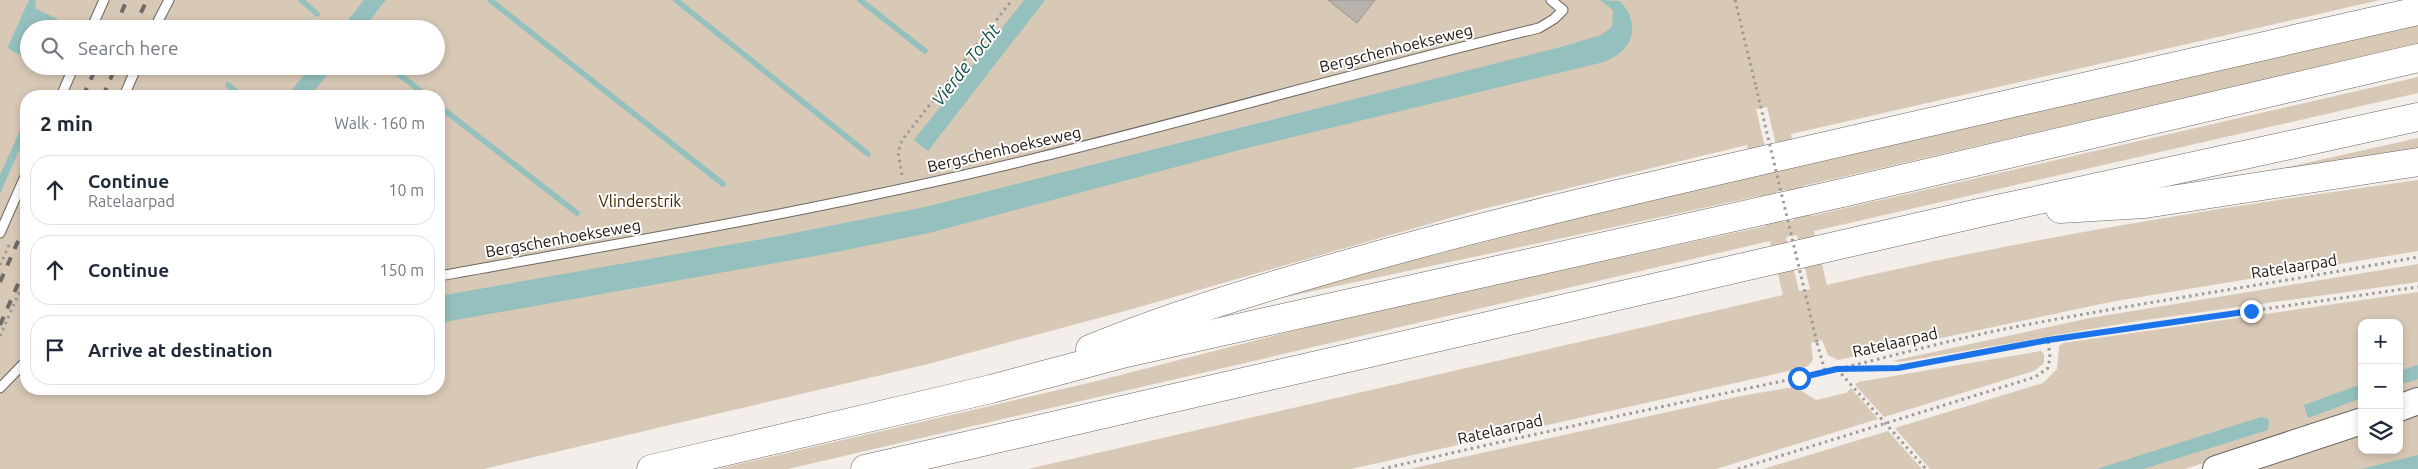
<!DOCTYPE html>
<html lang="en">
<head>
<meta charset="utf-8">
<style>
	:root { --surface:#fff; --page:#f6f6f7; --text:#1f2937; --muted:#747a83; --line:#e0e1e3 }
	body { margin:0; font-family:Ubuntu,sans-serif; background:var(--page); color:var(--text) }
	.controls { position:absolute; right:15px; bottom:15px; display:grid; overflow:hidden; border-radius:10px; box-shadow:0 2px 8px #0003 }
	.controls button { width:45px; height:45px; display:grid; place-items:center; padding:0; border:0; border-bottom:1px solid var(--line); background:var(--surface); color:var(--text); font:25px sans-serif }
	.stop { position:absolute; width:15px; height:15px; margin:-11px; border:4px solid #1a73e8; border-radius:50%; background:#fff }
	.stop.end { background:#1a73e8; border-color:#fff; box-shadow:0 1px 5px #0008 }
	.list { margin:0; padding:0; list-style:none }
	h2 { display:flex; justify-content:space-between; align-items:center; height:65px; margin:0; padding:0 20px; font-size:21px }
	h2 small { font-size:16px; font-weight:400; color:var(--muted) }
	.list li { display:grid; grid-template-columns:32px 1fr auto; gap:15px; align-items:center; box-sizing:border-box; height:70px; margin:0 10px 10px; padding:0 10px; border:1px solid var(--line); border-radius:20px }
	.list b { display:block; font-size:19px; white-space:nowrap }
	.list p { margin:0; font-size:16px; white-space:nowrap; color:var(--muted) }
	.list em { font-size:16px; font-style:normal; color:var(--muted) }
	.icon { flex:none; width:28px; height:28px; fill:none; stroke:currentColor; stroke-width:2; stroke-linecap:round; stroke-linejoin:round }
	.map { position:relative; flex:none; width:2418px; height:469px; overflow:hidden }
	.search { position:absolute; background:var(--surface); box-shadow:0 2px 8px #0003; left:20px; top:20px; width:425px; height:55px; display:flex; align-items:center; gap:12px; box-sizing:border-box; padding:0 18px; border-radius:28px; color:var(--muted); font-size:19px }
	.panel { position:absolute; background:var(--surface); box-shadow:0 2px 8px #0003; left:20px; top:90px; width:425px; height:305px; border-radius:20px }
	.map>svg:first-child { display:block }
	.green { fill:#d8c8b6; fill-rule:evenodd }
	.water { fill:#94c0be }
	.lines { fill:none; stroke-linecap:round; stroke-linejoin:round }
	.stream { stroke:#94c0be; stroke-width:5.5 }
	.building { fill:#b7b2ad; stroke:#999590 }
	.lane-casing { stroke:#6a6661; stroke-width:11 }
	.secondary-casing { stroke:#6a6661; stroke-width:28 }
	.highway-casing { stroke:#6a6661; stroke-width:29 }
	.path { stroke:#9e9b97; stroke-width:3; stroke-dasharray:2.5 4; stroke-linecap:butt }
	.lane { stroke:#fff; stroke-width:9 }
	.secondary { stroke:#fff; stroke-width:26 }
	.highway { stroke:#fff; stroke-width:28 }
	.rail { stroke:#6e6b68; stroke-width:4; stroke-dasharray:9 9; stroke-linecap:butt }
	.path-bridge { stroke:#9e9b97; stroke-width:3; stroke-dasharray:2.5 4; stroke-linecap:butt }
	.route { stroke:#1a73e8; stroke-width:6 }
	.labels { text-anchor:middle; stroke-width:4; stroke-linejoin:round; paint-order:stroke }
	.street-label { font-size:16px; fill:#1b1917; stroke:#fffcf9 }
	.park-label { font-size:16px; fill:#402702; stroke:#fffcf9 }
	.water-label { font-size:18px; font-style:italic; fill:#0b4e4c; stroke:#fffcf9 }
</style>
</head>
<body>
<div class="map">
<svg width="2418" height="469" viewBox="0 0 2418 469">
	<rect width="100%" height="100%" fill="#f3eee9"/>
	<g class="green">
		<path d="M0 0H2380L1791 134 1798 166 2418 24V44L1803 186 1811 216 2418 77V93L1814 231 1827 285C2022 239 2219 207 2418 180V251L2110 302 1838 360 1828 355 1822 340 1811 343 1813 360 1808 366 1802 368 1351 469H1028L1783 295 1770 241 788 469H718L1093 382 1367 312 1766 226 1759 196 1206 314 1335 272 1430 256 1581 217 1754 176 1747 145 1478 210 1125 311 928 364 484 469H0ZM29 29H436V66H29ZM26 96H439V389H26ZM1767 107 1782 170 1771 173 1756 109ZM1786 190 1794 220 1783 222 1776 192ZM1797 235 1810 289 1799 291 1786 237Z"/>
		<polygon points="2418,138 2418,156 2225,181"/>
		<polygon points="2418,264 2418,282 2138,321 1900,362 1892,361 2090,318"/>
		<polygon points="2418,292 2418,392 2399,399 2399,323 2362,323 2362,412 2185,469 1930,469 1895,428 2043,383 2057,369 2059,346 2063,343"/>
		<polygon points="2041,351 2044,354 2044,363 2034,371 1884,417 1855,385 1858,382"/>
		<polygon points="1799,386 1800,390 1816,400 1846,393 1851,388 1878,419 1716,469 1409,469 1736,397"/>
		<polygon points="2418,410 2418,469 2242,469 2362,430 2362,450 2399,450 2399,417"/>
		<polygon points="1888,431 1922,469 1763,469"/>
	</g>
	<g class="water">
		<polygon points="29,0 36,0 35,8 73,27 72,29 29,29 29,60 9,49 8,46"/>
		<polygon points="364,0 386,0 363,29 341,29"/>
		<polygon points="1024,0 1045,0 928,151 914,140"/>
		<path d="M1600 0 1620 1C1642 25 1633 51 1604 62L1243 149 929 233 826 254 439 323V296L779 236 925 207 1561 47 1601 35 1612 27 1613 10Z"/>
		<polygon points="311,66 334,66 310,96 288,95"/>
		<polygon points="26,117 26,134 0,194 0,175"/>
		<polygon points="2418,365 2418,379 2399,385 2399,371"/>
		<polygon points="2362,384 2362,398 2308,418 2304,405"/>
		<polygon points="2261,417 2269,419 2268,430 2143,469 2097,469"/>
		<polygon points="2418,455 2418,469 2361,469"/>
	</g>
	<g class="lines">
		<g class="stream">
			<polyline points="301,0 317,14"/>
			<polyline points="490,0 723,184"/>
			<polyline points="676,0 868,154"/>
			<polyline points="860,0 925,51"/>
			<polyline points="388,66 427,96"/>
			<polyline points="228,85 242,96"/>
			<polyline points="439,106 577,213"/>
		</g>
	</g>
	<polygon class="building" points="1328,0 1375,0 1357,23"/>
	<g class="lines">
		<defs>
			<g id="lane">
				<polyline points="91,29 104,0"/>
				<polyline points="154,29 169,0"/>
				<polyline points="61,96 74,66"/>
				<polyline points="124,96 137,66"/>
				<polyline points="0,233 26,174"/>
				<path d="M439 276C640 240 842 206 1040 157 1207 116 1372 68 1539 28L1554 19 1563 10 1551 0"/>
				<polyline points="0,388 26,361"/>
			</g>
			<g id="secondary">
				<polyline points="2399,408 2418,401"/>
				<polyline points="2216,469 2362,421"/>
			</g>
			<g id="highway">
				<polyline points="2060,209 2145,204 2418,162"/>
				<path d="M1090 349C1162 319 1236 296 1312 274 1444 235 1578 203 1712 172 1947 118 2183 64 2418 11"/>
				<polyline points="651,469 991,389 1126,353 1842,193 2418,58"/>
				<polyline points="865,469 1979,213 2418,117"/>
			</g>
		</defs>
		<use href="#lane" class="lane-casing"/>
		<use href="#secondary" class="secondary-casing"/>
		<use href="#highway" class="highway-casing"/>
		<g class="path">
			<polyline points="1735,0 1756,87"/>
			<polyline points="902,175 898,152 902,140 1012,0"/>
			<polyline points="0,265 10,243"/>
			<polyline points="0,336 26,277"/>
			<polyline points="1817,343 1825,371"/>
			<polyline points="1837,369 1926,469"/>
			<polyline points="1845,369 1898,367 2048,340 2418,287"/>
			<path d="M1382 469C1520 437 1659 407 1797 378 1870 363 1942 341 2015 327 2149 301 2284 282 2418 257"/>
			<polyline points="1738,469 2035,377 2048,368 2050,358 2048,340"/>
		</g>
		<use href="#lane" class="lane"/>
		<use href="#secondary" class="secondary"/>
		<use href="#highway" class="highway"/>
		<g class="rail">
			<polyline points="114,29 127,0"/>
			<polyline points="133,29 147,0"/>
			<polyline points="83,96 97,66"/>
			<polyline points="103,96 116,66"/>
			<polyline points="0,282 26,223"/>
			<polyline points="0,325 26,266"/>
		</g>
		<polyline class="path-bridge" points="1756,87 1817,343"/>
	</g>
	<g class="lines">
		<polyline class="route" points="1799,378 1837,369 1898,368 2048,340 2251,311"/>
	</g>
	<g class="labels">
		<g class="street-label">
			<text transform="translate(1396 48) rotate(-14)" y="6">Bergschenhoekseweg</text>
			<text transform="translate(1004 149) rotate(-13)" y="6">Bergschenhoekseweg</text>
			<text transform="translate(563 238) rotate(-10)" y="6">Bergschenhoekseweg</text>
			<text transform="translate(2294 266) rotate(-9)" y="6">Ratelaarpad</text>
			<text transform="translate(1895 342) rotate(-13)" y="6">Ratelaarpad</text>
			<text transform="translate(1500 429) rotate(-13)" y="6">Ratelaarpad</text>
		</g>
		<g class="park-label">
			<text x="640" y="207">Vlinderstrik</text>
		</g>
		<g class="water-label">
			<text transform="translate(966 65) rotate(-52)" y="6">Vierde Tocht</text>
		</g>
	</g>
</svg>
<div class="controls">
<button>+</button>
<button>−</button>
<button><svg class="icon" aria-label="layers" viewBox="0 0 24 24"><path d="M12 4l9 5-9 5-9-5zM3 14l9 5 9-5"/></svg></button>
</div>
<div class="stop" style="left:1799px;top:378px"></div>
<div class="stop end" style="left:2251px;top:311px"></div>
<div class="search"><svg class="icon" aria-label="search" viewBox="0 0 24 24"><circle cx="10" cy="10" r="6"/><path d="M15 15l6 6"/></svg>Search here</div>
<section class="panel">
<h2>2 min<small>Walk · 160 m</small></h2>
<ul class="list">
<li><svg class="icon" aria-label="ahead" viewBox="0 0 24 24"><path d="M12 20V5M6 11l6-6 6 6"/></svg><div><b>Continue</b><p>Ratelaarpad</p></div><em>10 m</em></li>
<li><svg class="icon" aria-label="ahead" viewBox="0 0 24 24"><path d="M12 20V5M6 11l6-6 6 6"/></svg><div><b>Continue</b></div><em>150 m</em></li>
<li><svg class="icon" aria-label="arrive" viewBox="0 0 24 24"><path d="M6 21V4h12l-3 4 3 4H6"/></svg><div><b>Arrive at destination</b></div></li>
</ul>
</section>
</div>
</body>
</html>
